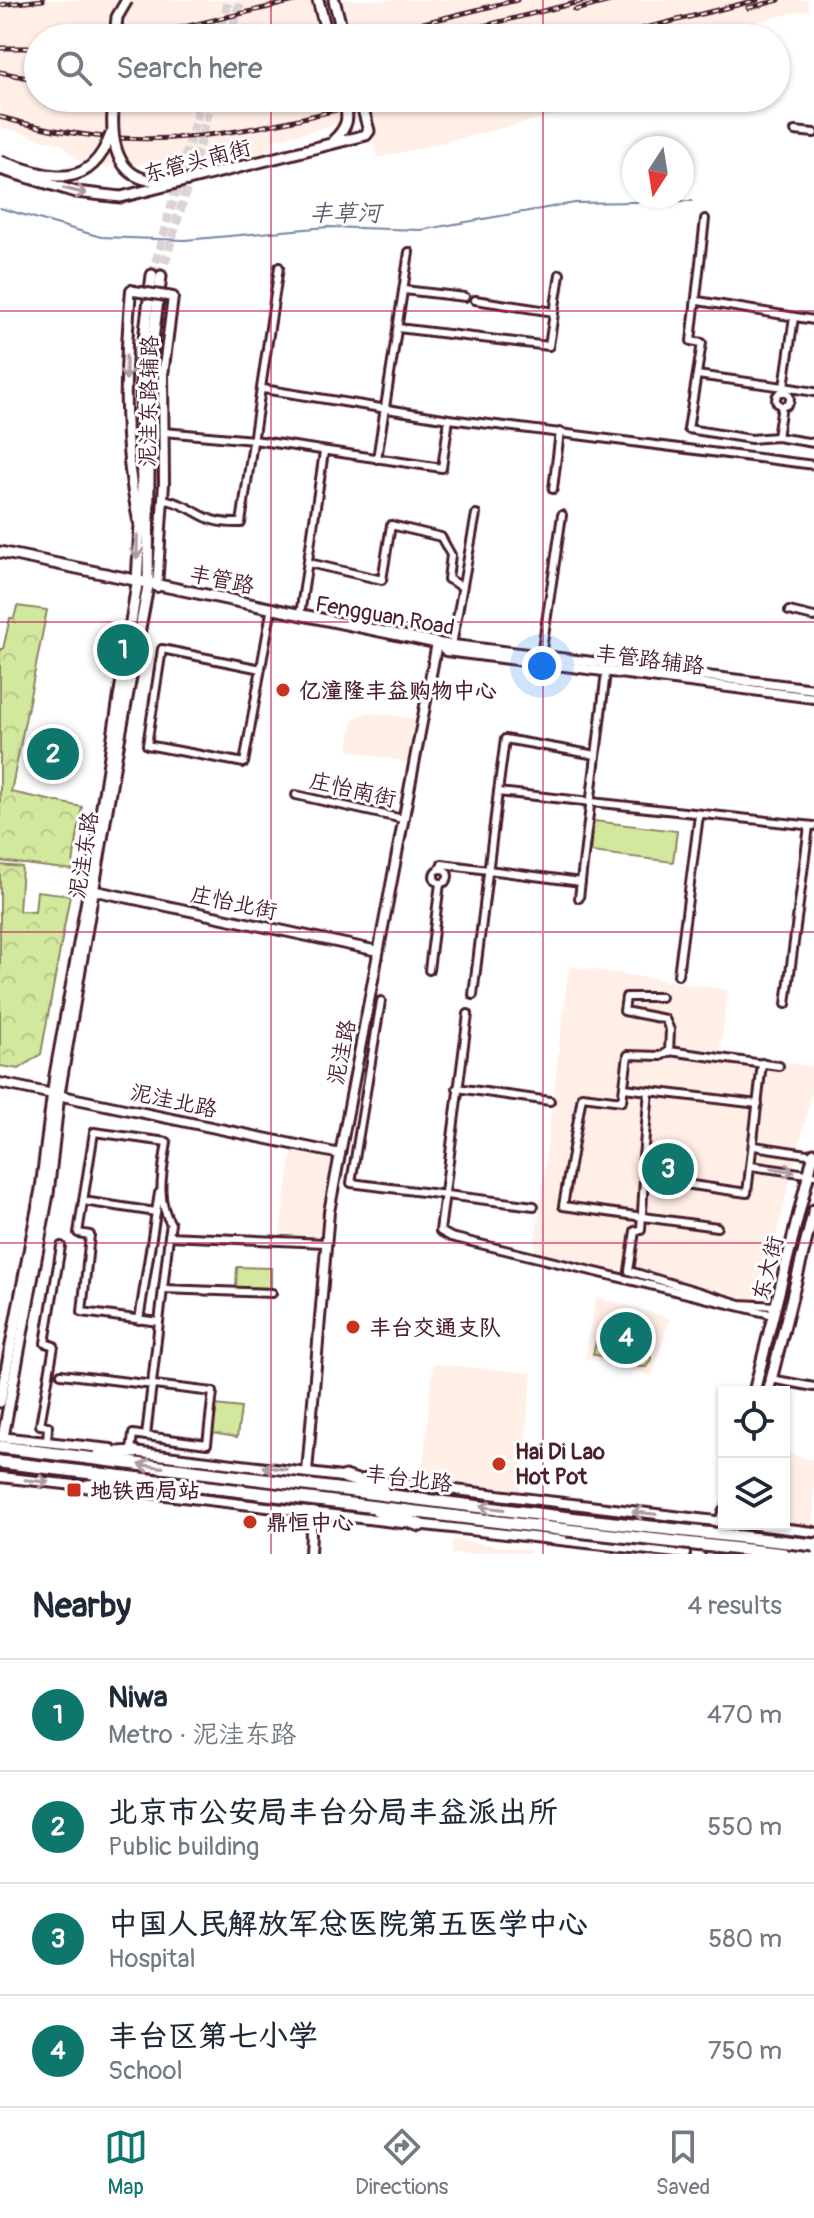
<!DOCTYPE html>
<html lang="en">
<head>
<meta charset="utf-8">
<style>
	:root { --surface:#fff; --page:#f6f6f7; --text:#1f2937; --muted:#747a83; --line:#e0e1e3; --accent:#0f766e }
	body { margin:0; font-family:Pangolin,"LXGW WenKai TC",sans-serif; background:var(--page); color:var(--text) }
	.controls { position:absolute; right:24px; bottom:24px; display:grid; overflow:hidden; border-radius:0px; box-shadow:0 2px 6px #0004 }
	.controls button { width:72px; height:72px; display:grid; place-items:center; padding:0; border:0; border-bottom:2px solid var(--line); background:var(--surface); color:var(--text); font:40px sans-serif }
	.compass { position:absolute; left:622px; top:136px; width:72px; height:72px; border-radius:50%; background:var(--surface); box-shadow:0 2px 6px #0004; rotate:192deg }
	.you { position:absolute; left:542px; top:666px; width:28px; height:28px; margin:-20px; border:6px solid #fff; border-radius:50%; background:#1a73e8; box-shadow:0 0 0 12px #1a73e833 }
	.badge { display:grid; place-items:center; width:52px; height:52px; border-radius:50%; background:var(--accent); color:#fff; font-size:26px; font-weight:700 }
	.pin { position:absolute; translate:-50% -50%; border:4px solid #fff; box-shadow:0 2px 8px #0006 }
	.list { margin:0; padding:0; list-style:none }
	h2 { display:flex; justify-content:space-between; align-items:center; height:104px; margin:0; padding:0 32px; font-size:34px }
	h2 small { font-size:26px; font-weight:400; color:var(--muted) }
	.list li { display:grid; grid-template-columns:52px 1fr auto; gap:24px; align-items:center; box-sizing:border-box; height:112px; padding:0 32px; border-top:2px solid var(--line) }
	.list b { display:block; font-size:30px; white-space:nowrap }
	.list p { margin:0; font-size:26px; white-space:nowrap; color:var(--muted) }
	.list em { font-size:26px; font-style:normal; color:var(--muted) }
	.icon { flex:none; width:44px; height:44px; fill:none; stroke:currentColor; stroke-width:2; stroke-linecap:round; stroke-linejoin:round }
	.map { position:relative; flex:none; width:814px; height:1554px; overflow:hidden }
	.search { position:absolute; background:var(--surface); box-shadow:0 2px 6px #0004; left:24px; right:24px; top:24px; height:88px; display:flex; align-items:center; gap:20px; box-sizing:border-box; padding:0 28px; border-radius:44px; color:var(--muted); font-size:30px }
	.sheet { height:552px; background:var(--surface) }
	nav { display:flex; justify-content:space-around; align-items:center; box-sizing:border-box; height:112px; border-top:2px solid var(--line); background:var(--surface); font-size:22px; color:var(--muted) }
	nav a { display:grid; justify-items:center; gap:4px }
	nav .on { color:var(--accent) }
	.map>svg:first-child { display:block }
	.built { fill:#ffefe7 }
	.park { fill:url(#park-crowns); stroke:#8e8464; stroke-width:2 }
	.garden { fill:#d2e89d; stroke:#8e8464; stroke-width:2 }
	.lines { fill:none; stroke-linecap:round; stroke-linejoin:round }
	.stream { stroke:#7484a1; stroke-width:2 }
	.secondary-tunnel { stroke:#dbd2d5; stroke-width:9; stroke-dasharray:9 4.5; stroke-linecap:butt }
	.minor-casing { stroke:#4a1f2b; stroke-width:12 }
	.tertiary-casing { stroke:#4a1f2b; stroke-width:14 }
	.secondary-casing { stroke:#4a1f2b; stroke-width:15 }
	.trunk-casing { stroke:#4a1f2b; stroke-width:17 }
	.minor { stroke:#fff; stroke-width:6 }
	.tertiary { stroke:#fff; stroke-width:8 }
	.secondary { stroke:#fff; stroke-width:9 }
	.trunk { stroke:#fff; stroke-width:11 }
	.rail-casing { stroke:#4a1f2b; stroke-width:5 }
	.rail { stroke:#fff; stroke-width:2; stroke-dasharray:6; stroke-linecap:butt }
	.tertiary-bridge-casing { stroke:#4a1f2b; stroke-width:14; stroke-linecap:butt }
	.secondary-bridge-casing { stroke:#4a1f2b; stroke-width:15; stroke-linecap:butt }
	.trunk-bridge-casing { stroke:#4a1f2b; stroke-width:17; stroke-linecap:butt }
	.tertiary-bridge { stroke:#fff; stroke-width:8 }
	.secondary-bridge { stroke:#fff; stroke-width:9 }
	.trunk-bridge { stroke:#fff; stroke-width:11 }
	.oneway { stroke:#ae9aa0 }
	.grid { fill:none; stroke:#c2185b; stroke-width:2; stroke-opacity:0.55 }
	.poi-dot { fill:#c8321e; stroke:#fff; stroke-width:3 }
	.labels { text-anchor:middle; stroke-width:6; stroke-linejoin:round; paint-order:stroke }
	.street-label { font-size:22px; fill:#4a1f2b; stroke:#fff }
	.poi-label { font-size:22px; font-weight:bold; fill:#4a1f2b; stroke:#fff; text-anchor:start }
	.water-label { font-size:24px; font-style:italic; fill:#625a70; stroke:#fff }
</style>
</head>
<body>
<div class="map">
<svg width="814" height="1554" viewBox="0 0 814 1554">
	<defs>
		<pattern id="park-crowns" width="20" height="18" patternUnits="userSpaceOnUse" patternTransform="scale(2)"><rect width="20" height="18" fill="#d2e89d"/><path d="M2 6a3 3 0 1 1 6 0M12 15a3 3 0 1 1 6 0" fill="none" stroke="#b6c787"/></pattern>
	</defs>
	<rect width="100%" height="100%" fill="#fff"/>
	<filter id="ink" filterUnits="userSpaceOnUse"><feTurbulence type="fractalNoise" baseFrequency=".0125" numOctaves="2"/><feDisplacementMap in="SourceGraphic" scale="16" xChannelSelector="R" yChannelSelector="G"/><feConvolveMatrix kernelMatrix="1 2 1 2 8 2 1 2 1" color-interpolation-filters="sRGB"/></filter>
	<g filter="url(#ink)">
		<g class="built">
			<polygon points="0,0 808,0 809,9 692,38 38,38 38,98 627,98 378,158 368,117 271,141 273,154 201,171 145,162 132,168 111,165 108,168 76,159 63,145 0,127"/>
			<polygon points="368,712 415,719 407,762 348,750 353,719"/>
			<polygon points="569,966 728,990 720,1051 814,1067 814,1084 758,1310 534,1254"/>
			<polygon points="292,1152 334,1161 320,1240 279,1236"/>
			<polygon points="596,1297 670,1318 652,1376 585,1358"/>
			<polygon points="433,1364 532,1373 520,1491 422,1478"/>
			<polygon points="784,1453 814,1460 814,1525 784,1522"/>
			<polygon points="453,1540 531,1550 530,1554 451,1554"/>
		</g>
		<g class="park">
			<polygon points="17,606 47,610 11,792 82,807 72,870 0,861 0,649 3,649 10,618 14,618"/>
			<polygon points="0,865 22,867 19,911 35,912 37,891 70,895 41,1054 19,1069 0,1066"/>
		</g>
		<g class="garden">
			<polygon points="594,821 677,831 673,862 591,852"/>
			<polygon points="237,1267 271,1268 271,1288 236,1287"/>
			<polygon points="599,1331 649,1344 651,1360 646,1367 639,1367 593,1354"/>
			<polygon points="215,1405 241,1408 237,1437 211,1433"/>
		</g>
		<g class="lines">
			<polyline class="stream" points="0,208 101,237 185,240 327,227 421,230 575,203 692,201"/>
			<g class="secondary-tunnel">
				<polyline points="218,38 229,0"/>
				<polyline points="230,38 241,0"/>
				<polyline points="152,275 202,98"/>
				<polyline points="161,276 213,98"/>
			</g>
			<defs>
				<g id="minor">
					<polyline points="795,131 814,133"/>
					<polyline points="705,219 691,341 702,343 688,429 751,439 777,437 814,443"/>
					<polyline points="404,290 465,297"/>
					<polyline points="475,300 554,312"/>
					<polyline points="698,301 814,320"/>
					<polyline points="794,317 784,387 814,392"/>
					<polyline points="398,328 549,346 560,274"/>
					<polyline points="697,375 784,387 783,392"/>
					<polyline points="263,389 449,419 814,465"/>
					<circle cx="783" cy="399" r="7"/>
					<polyline points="164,432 254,440 442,468 449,419"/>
					<polyline points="777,437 782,406"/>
					<polyline points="377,459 409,252"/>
					<polyline points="553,489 560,432"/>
					<path d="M167 500C201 508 198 524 241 523L279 267"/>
					<polyline points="309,563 382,580 391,525 441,537 451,555 448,579 461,586"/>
					<polyline points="789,611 814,617"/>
					<polyline points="300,615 324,452"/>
					<polyline points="452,645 476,514"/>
					<polyline points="541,656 562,515"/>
					<polyline points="261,669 162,649 147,745 244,763 271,612"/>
					<polyline points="498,792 505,739 596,755"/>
					<polyline points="296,795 403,819"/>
					<circle cx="441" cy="876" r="7"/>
					<polyline points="441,869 442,864 581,882"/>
					<polyline points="579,898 606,672"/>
					<polyline points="429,970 440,883"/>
					<polyline points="678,975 699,815"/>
					<polyline points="473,995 498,792 814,826"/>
					<polyline points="661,997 626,997 624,1011 665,1019 670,1030 669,1052"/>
					<polyline points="381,1001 351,1183 534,1206"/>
					<polyline points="786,1004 809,826"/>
					<polyline points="468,1014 440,1231 451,1237 774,1315"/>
					<polyline points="762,1063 747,1193 644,1178 641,1230 635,1231 629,1271 740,1304 776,1306"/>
					<polyline points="457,1088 550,1101"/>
					<polyline points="624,1088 758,1104"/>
					<polyline points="754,1146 814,1155"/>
					<polyline points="751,1166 814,1175"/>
					<polyline points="644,1178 642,1168 649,1091"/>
					<polyline points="83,1201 156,1212"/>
					<polyline points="717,1227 563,1206 582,1096 622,1101 628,1055 661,1056 669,1051 779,1066"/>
					<polyline points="163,1289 169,1236"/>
					<polyline points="139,1320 159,1193"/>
					<polyline points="159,1322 163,1289 272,1293"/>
					<path d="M61 1374 213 1392 207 1444 146 1436 159 1322 82 1312 90 1235 78 1233 94 1132 167 1142C163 1169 155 1199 171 1224L169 1236 325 1243"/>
					<polyline points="771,1379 814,1387"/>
					<polyline points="47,1442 48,1426 40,1425 54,1346 45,1343 61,1246"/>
					<polyline points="131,1451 133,1434 146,1436"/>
				</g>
				<g id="tertiary">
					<path d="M134 291 131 290C124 367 122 445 138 520"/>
					<polyline points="157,587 164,483 163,375 173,297 167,296"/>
					<polyline points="437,643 446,651 814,698"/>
					<polyline points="437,643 814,689"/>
					<polyline points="82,888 378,951"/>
					<polyline points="0,1083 340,1154"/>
					<polyline points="0,1437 111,1449"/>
					<polyline points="133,1452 350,1478"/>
					<polyline points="307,1472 329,1212 437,643"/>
					<polyline points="0,1477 93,1487"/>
					<polyline points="363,1479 724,1522"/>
					<polyline points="106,1488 402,1523"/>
					<polyline points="416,1524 685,1554"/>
					<polyline points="747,1524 814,1532"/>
					<polyline points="310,1554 312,1512"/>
				</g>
				<g id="secondary">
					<polyline points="318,0 328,38"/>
					<polyline points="334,0 344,38"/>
					<polyline points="0,552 437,643"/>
					<polyline points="754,1392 814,1153"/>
					<polyline points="768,1392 814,1210"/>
					<polyline points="0,1402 41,1189 55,1075 89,889 137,584 142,484 141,364 152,275"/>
					<polyline points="3,1437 48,1194 59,1094 115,762 148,586 150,364 161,276"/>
					<polyline points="711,1554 724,1511"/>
					<polyline points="726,1554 735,1524"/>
				</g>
				<g id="trunk">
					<polyline points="0,1447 569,1518"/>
					<polyline points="100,1454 135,1452"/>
					<polyline points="0,1462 567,1530"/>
					<polyline points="345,1477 382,1489"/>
					<polyline points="87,1486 130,1483"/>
					<polyline points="378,1511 420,1525"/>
				</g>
			</defs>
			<use href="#minor" class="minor-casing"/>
			<use href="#tertiary" class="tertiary-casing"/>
			<use href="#secondary" class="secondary-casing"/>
			<use href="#trunk" class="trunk-casing"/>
			<use href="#minor" class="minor"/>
			<use href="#tertiary" class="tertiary"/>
			<use href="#secondary" class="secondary"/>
			<use href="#trunk" class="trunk"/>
			<defs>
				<g id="rail">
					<polyline points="0,5 43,0"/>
					<polyline points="748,8 779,0"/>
					<polyline points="575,10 614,0"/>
					<polyline points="137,38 299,0"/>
					<polyline points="362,38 517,0"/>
					<polyline points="435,38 587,0"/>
					<polyline points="606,38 757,0"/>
					<polyline points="0,48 38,48"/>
					<polyline points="0,72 38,80"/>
					<path d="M0 117C147 159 244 133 386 98"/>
				</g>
			</defs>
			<use href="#rail" class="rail-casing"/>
			<use href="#rail" class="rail"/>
			<defs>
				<polyline id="tertiary-bridge" points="134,291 167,296"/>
				<g id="secondary-bridge">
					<polyline points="115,38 117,17 127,0"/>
					<path d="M113 110C110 156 125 190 177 178"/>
					<path d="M333 141C349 126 349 118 344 98"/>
					<path d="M0 161C49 177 89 194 111 134"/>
					<polyline points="0,169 76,192 121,197 366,135 369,131 360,98"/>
				</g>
				<g id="trunk-bridge">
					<polyline points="569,1518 814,1545"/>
					<polyline points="567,1530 784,1554"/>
				</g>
			</defs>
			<use href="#tertiary-bridge" class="tertiary-bridge-casing"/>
			<use href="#secondary-bridge" class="secondary-bridge-casing"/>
			<use href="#trunk-bridge" class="trunk-bridge-casing"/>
			<use href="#tertiary-bridge" class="tertiary-bridge"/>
			<use href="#secondary-bridge" class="secondary-bridge"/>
			<use href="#trunk-bridge" class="trunk-bridge"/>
		</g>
		<defs><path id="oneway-shaft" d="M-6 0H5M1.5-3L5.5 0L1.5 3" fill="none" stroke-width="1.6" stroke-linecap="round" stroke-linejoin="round" transform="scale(2)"/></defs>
		<g class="oneway">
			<use href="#oneway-shaft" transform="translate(75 191) rotate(14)"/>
			<use href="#oneway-shaft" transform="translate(126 368) rotate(90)"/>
			<use href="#oneway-shaft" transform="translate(137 547) rotate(91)"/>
			<use href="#oneway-shaft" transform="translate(783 1170) rotate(8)"/>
			<use href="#oneway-shaft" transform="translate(151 1466) rotate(-173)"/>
			<use href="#oneway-shaft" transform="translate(275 1468) rotate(-173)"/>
			<use href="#oneway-shaft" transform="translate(37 1481) rotate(6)"/>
			<use href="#oneway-shaft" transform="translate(492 1508) rotate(-173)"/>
			<use href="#oneway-shaft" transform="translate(644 1513) rotate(-174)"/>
		</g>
	</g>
	<path class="grid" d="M271 0V38M543 0V38M271 98V1554M543 98V1554M0 311H814M0 622H814M0 932H814M0 1243H814"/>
	<g class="poi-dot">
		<circle cx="283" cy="690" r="8"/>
		<circle cx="353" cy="1327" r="8"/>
		<circle cx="499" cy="1464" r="8"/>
		<rect x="66" y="1482" width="16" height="16" rx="4"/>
		<circle cx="250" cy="1522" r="8"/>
	</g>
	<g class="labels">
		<g class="street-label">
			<text transform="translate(197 160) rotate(-15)" y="8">东管头南街</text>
			<text transform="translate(148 401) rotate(-89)" y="8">泥洼东路辅路</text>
			<text transform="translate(222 579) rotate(12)" y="8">丰管路</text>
			<text transform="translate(385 615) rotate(10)" y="8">Fengguan Road</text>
			<text transform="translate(650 659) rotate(7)" y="8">丰管路辅路</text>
			<text transform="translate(353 789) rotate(13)" y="8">庄怡南街</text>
			<text transform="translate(83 855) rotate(-81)" y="8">泥洼东路</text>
			<text transform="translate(234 902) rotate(12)" y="8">庄怡北街</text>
			<text transform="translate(341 1052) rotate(-79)" y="8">泥洼路</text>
			<text transform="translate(174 1100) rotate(12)" y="8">泥洼北路</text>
			<text transform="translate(767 1268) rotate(-76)" y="8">东大街</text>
			<text transform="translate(409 1478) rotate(7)" y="8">丰台北路</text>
		</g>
		<g class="poi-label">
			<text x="299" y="698">亿潼隆丰益购物中心</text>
			<text x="369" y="1335">丰台交通支队</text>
			<text x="515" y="1459">Hai Di Lao<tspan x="515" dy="25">Hot Pot</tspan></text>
			<text x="90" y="1498">地铁西局站</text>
			<text x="266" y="1530">鼎恒中心</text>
		</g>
		<g class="water-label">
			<text x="345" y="221">丰草河</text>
		</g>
	</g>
</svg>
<div class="controls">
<button><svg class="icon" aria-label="locate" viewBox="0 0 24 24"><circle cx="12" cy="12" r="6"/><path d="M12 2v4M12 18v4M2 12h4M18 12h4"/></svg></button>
<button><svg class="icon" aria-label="layers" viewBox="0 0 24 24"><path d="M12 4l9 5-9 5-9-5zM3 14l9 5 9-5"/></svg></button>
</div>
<svg class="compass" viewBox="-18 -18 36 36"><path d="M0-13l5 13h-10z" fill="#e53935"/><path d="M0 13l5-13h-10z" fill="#747a83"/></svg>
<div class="you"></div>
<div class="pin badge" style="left:123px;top:650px">1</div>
<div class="pin badge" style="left:53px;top:754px">2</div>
<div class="pin badge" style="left:668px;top:1169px">3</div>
<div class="pin badge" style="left:626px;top:1338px">4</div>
<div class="search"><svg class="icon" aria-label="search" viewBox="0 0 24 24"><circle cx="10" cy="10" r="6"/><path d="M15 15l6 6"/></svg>Search here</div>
</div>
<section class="sheet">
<h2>Nearby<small>4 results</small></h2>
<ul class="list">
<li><span class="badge">1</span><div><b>Niwa</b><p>Metro · 泥洼东路</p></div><em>470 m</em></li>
<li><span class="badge">2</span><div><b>北京市公安局丰台分局丰益派出所</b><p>Public building</p></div><em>550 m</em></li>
<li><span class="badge">3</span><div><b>中国人民解放军总医院第五医学中心</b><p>Hospital</p></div><em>580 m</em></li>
<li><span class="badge">4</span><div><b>丰台区第七小学</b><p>School</p></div><em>750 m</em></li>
</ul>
</section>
<nav>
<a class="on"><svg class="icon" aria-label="map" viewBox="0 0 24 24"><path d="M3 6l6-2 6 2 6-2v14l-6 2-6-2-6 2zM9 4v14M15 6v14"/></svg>Map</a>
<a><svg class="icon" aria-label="directions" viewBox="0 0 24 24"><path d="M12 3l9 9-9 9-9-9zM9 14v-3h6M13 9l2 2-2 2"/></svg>Directions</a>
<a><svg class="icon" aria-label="saved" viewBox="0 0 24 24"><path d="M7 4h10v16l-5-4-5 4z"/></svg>Saved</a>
</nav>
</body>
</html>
